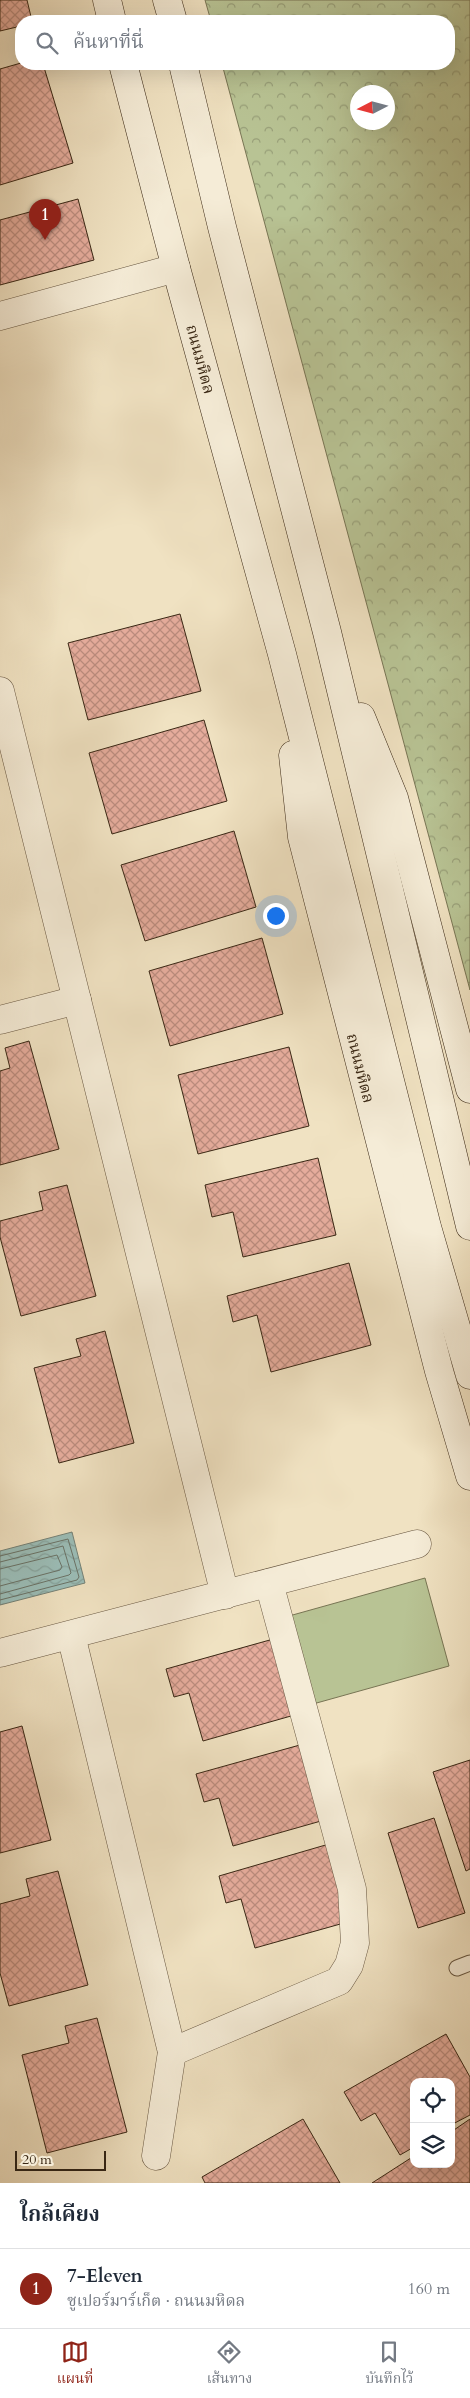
<!DOCTYPE html>
<html lang="th">
<head>
<meta charset="utf-8">
<style>
	:root { --surface:#fff; --page:#f6f6f7; --text:#1f2937; --muted:#747a83; --line:#e0e1e3; --accent:#8f2418 }
	body { margin:0; font-family:Cardo,"Noto Serif Thai",serif; background:var(--page); color:var(--text) }
	.controls { position:absolute; right:15px; bottom:15px; display:grid; overflow:hidden; border-radius:10px; box-shadow:0 5px 20px #0002 }
	.controls button { width:45px; height:45px; display:grid; place-items:center; padding:0; border:0; border-bottom:1px solid var(--line); background:var(--surface); color:var(--text); font:25px sans-serif }
	.compass { position:absolute; left:350px; top:85px; width:45px; height:45px; border-radius:50%; background:var(--surface); box-shadow:0 5px 20px #0002; rotate:264deg }
	.scale { position:absolute; left:15px; bottom:12px; width:91px; box-sizing:border-box; padding-left:5px; border:2px solid #392714; border-top:0; font-size:14px; line-height:18px; white-space:nowrap; color:#392714; -webkit-text-stroke:4px #f5ecd7; paint-order:stroke }
	.you { position:absolute; left:275px; top:915px; width:18px; height:18px; margin:-12px; border:4px solid #fff; border-radius:50%; background:#1a73e8; box-shadow:0 0 0 8px #1a73e833 }
	.badge { display:grid; place-items:center; width:32px; height:32px; border-radius:50%; background:var(--accent); color:#fff; font-size:16px; font-weight:700 }
	.pin { position:absolute; translate:-50% -41px; filter:drop-shadow(0 1px 2px #0008) }
	.pin::after { content:''; position:absolute; top:26px; width:18px; height:15px; background:inherit; clip-path:polygon(0 0,100% 0,50% 100%) }
	.list { margin:0; padding:0; list-style:none }
	h2 { display:flex; justify-content:space-between; align-items:center; height:65px; margin:0; padding:0 20px; font-size:21px }
	h2 small { font-size:16px; font-weight:400; color:var(--muted) }
	.list li { display:grid; grid-template-columns:32px 1fr auto; gap:15px; align-items:center; box-sizing:border-box; height:80px; padding:0 20px; border-top:1px solid var(--line) }
	.list b { display:block; font-size:19px; white-space:nowrap }
	.list p { margin:0; font-size:16px; white-space:nowrap; color:var(--muted) }
	.list em { font-size:16px; font-style:normal; color:var(--muted) }
	.icon { flex:none; width:28px; height:28px; fill:none; stroke:currentColor; stroke-width:2; stroke-linecap:round; stroke-linejoin:round }
	.map { position:relative; flex:none; width:470px; height:2183px; overflow:hidden }
	.search { position:absolute; background:var(--surface); box-shadow:0 5px 20px #0002; left:15px; right:15px; top:15px; height:55px; display:flex; align-items:center; gap:12px; box-sizing:border-box; padding:0 18px; border-radius:20px; color:var(--muted); font-size:19px }
	.sheet { height:145px; background:var(--surface) }
	nav { display:flex; justify-content:space-around; align-items:center; box-sizing:border-box; height:70px; border-top:1px solid var(--line); background:var(--surface); font-size:14px; color:var(--muted) }
	nav a { display:grid; justify-items:center; gap:2px }
	nav .on { color:var(--accent) }
	.map>svg:first-child { display:block }
	.grass { fill:#b8c394; stroke:#787554 }
	.forest { fill:url(#forest-crowns); stroke:#787554; fill-rule:evenodd }
	.water { fill:url(#water-waves); stroke:#748176 }
	.lines { fill:none; stroke-linecap:round; stroke-linejoin:round }
	.shore { stroke:#6a7266; stroke-width:1 }
	.building { fill:url(#building-cross-hatch); stroke:#392714 }
	.service-casing { stroke:#675640; stroke-width:17 }
	.minor-casing { stroke:#675640; stroke-width:29 }
	.secondary-casing { stroke:#392714; stroke-width:29 }
	.service { stroke:#f5ecd7; stroke-width:15 }
	.minor { stroke:#f5ecd7; stroke-width:28 }
	.secondary { stroke:#f5ecd7; stroke-width:28 }
	.labels { text-anchor:middle; stroke-width:5; stroke-linejoin:round; paint-order:stroke }
	.street-label { font-size:16px; fill:#392714; stroke:#f5ecd7 }
</style>
</head>
<body>
<div class="map">
<svg width="470" height="2183" viewBox="0 0 470 2183">
	<defs>
		<pattern id="forest-crowns" width="20" height="18" patternUnits="userSpaceOnUse" patternTransform="scale(1.25)"><rect width="20" height="18" fill="#b8c394"/><path d="M2 6a3 3 0 1 1 6 0M12 15a3 3 0 1 1 6 0" fill="none" stroke="#979e78"/></pattern>
		<pattern id="water-waves" width="16" height="10" patternUnits="userSpaceOnUse" patternTransform="scale(1.25)"><rect width="16" height="10" fill="#9bbdb7"/><path d="M0 5q4-4 8 0t8 0" fill="none" stroke="#86a29c"/></pattern>
		<pattern id="building-cross-hatch" width="8" height="8" patternUnits="userSpaceOnUse" patternTransform="scale(1.25)"><rect width="8" height="8" fill="#e5ac9c"/><path d="M0 0l8 8M0 8l8-8" fill="none" stroke="#bb8c7e"/></pattern>
	</defs>
	<rect width="100%" height="100%" fill="#f0e2c2"/>
	<filter id="stains"><feTurbulence type="fractalNoise" baseFrequency=".004" numOctaves="4"/><feColorMatrix values="0 0 0 0 .2 0 0 0 0 .09 0 0 0 0 .02 0 0 0 .5 -.17"/></filter>
	<radialGradient id="worn" r=".72"><stop offset=".6" stop-color="#630" stop-opacity="0"/><stop offset="1" stop-color="#630" stop-opacity=".3"/></radialGradient>
	<polygon class="grass" points="425,1578 449,1666 313,1704 289,1616"/>
	<path class="forest" d="M205 0H470V990L222 64H449V21H211ZM358 92H388V122H358Z"/>
	<polygon class="water" points="72,1532 85,1583 0,1605 0,1551"/>
	<g class="lines">
		<g class="shore">
			<polyline points="0,1556 68,1539 79,1577 77,1580 0,1600"/>
			<polyline points="0,1562 63,1546 71,1573 69,1575 0,1594"/>
			<polyline points="0,1569 57,1555 62,1567 60,1570 0,1586"/>
		</g>
	</g>
	<g class="building">
		<polygon points="0,0 27,0 32,21 21,21 21,26 0,31"/>
		<polygon points="21,63 43,64 73,163 0,185 0,69"/>
		<polygon points="78,199 94,260 0,285 0,220"/>
		<polygon points="180,614 201,691 88,720 68,643"/>
		<polygon points="204,720 227,801 112,834 89,753"/>
		<polygon points="234,831 256,907 145,941 121,865"/>
		<polygon points="262,938 283,1014 170,1046 149,971"/>
		<polygon points="29,1041 59,1149 0,1165 0,1071 10,1068 5,1048"/>
		<polygon points="289,1047 309,1126 198,1154 178,1075"/>
		<polygon points="318,1158 336,1235 243,1257 233,1212 212,1217 205,1185"/>
		<polygon points="67,1185 96,1296 21,1316 0,1237 0,1221 43,1210 39,1192"/>
		<polygon points="349,1263 371,1345 271,1372 257,1315 233,1322 227,1296"/>
		<polygon points="105,1331 134,1443 59,1463 34,1368 81,1356 76,1339"/>
		<polygon points="277,1638 298,1714 203,1741 189,1693 174,1697 166,1669"/>
		<polygon points="22,1726 51,1840 0,1853 0,1732"/>
		<polygon points="307,1743 328,1819 233,1846 219,1798 204,1802 196,1774"/>
		<polygon points="470,1760 470,1869 466,1871 433,1772"/>
		<polygon points="434,1818 465,1913 418,1928 388,1833"/>
		<polygon points="329,1844 351,1921 255,1948 241,1899 226,1903 219,1876"/>
		<polygon points="58,1871 88,1985 9,2006 0,1973 0,1904 30,1896 26,1879"/>
		<polygon points="97,2018 127,2132 47,2153 22,2055 69,2043 65,2026"/>
		<polygon points="446,2034 470,2077 470,2115 451,2125 451,2082 414,2082 414,2147 400,2155 375,2113 361,2121 344,2092"/>
		<polygon points="303,2119 340,2183 205,2183 202,2177"/>
		<polygon points="470,2119 470,2183 372,2183 414,2156 414,2164 451,2164 451,2132"/>
	</g>
	<g class="lines">
		<defs>
			<polyline id="service" points="457,1968 470,1963"/>
			<g id="minor">
				<polyline points="0,316 176,268"/>
				<polyline points="0,691 225,1595"/>
				<polyline points="0,1020 77,1000"/>
				<polyline points="71,1635 172,2052 156,2156"/>
				<polyline points="0,1653 417,1544"/>
				<polyline points="172,2052 339,1981 349,1965 355,1943 352,1889 269,1583"/>
			</g>
			<g id="secondary">
				<polyline points="107,0 112,21"/>
				<polyline points="167,0 173,21"/>
				<polyline points="123,64 176,268 282,654 427,1227 470,1375"/>
				<polyline points="183,64 222,227 327,632 470,1226"/>
				<polyline points="361,717 394,798 470,1089"/>
				<polyline points="293,755 302,837 439,1371 470,1476"/>
			</g>
		</defs>
		<use href="#service" class="service-casing"/>
		<use href="#minor" class="minor-casing"/>
		<use href="#secondary" class="secondary-casing"/>
		<use href="#service" class="service"/>
		<use href="#minor" class="minor"/>
		<use href="#secondary" class="secondary"/>
	</g>
	<g class="labels">
		<g class="street-label">
			<text transform="translate(201 359) rotate(75)" y="6">ถนนมหิดล</text>
			<text transform="translate(361 1068) rotate(76)" y="6">ถนนมหิดล</text>
		</g>
	</g>
	<rect width="100%" height="100%" filter="url(#stains)"/>
	<rect width="100%" height="100%" fill="url(#worn)"/>
</svg>
<div class="controls">
<button><svg class="icon" aria-label="locate" viewBox="0 0 24 24"><circle cx="12" cy="12" r="6"/><path d="M12 2v4M12 18v4M2 12h4M18 12h4"/></svg></button>
<button><svg class="icon" aria-label="layers" viewBox="0 0 24 24"><path d="M12 4l9 5-9 5-9-5zM3 14l9 5 9-5"/></svg></button>
</div>
<svg class="compass" viewBox="-18 -18 36 36"><path d="M0-13l5 13h-10z" fill="#e53935"/><path d="M0 13l5-13h-10z" fill="#747a83"/></svg>
<div class="scale">20 m</div>
<div class="you"></div>
<div class="pin badge" style="left:45px;top:240px">1</div>
<div class="search"><svg class="icon" aria-label="search" viewBox="0 0 24 24"><circle cx="10" cy="10" r="6"/><path d="M15 15l6 6"/></svg>ค้นหาที่นี่</div>
</div>
<section class="sheet">
<h2>ใกล้เคียง<small></small></h2>
<ul class="list">
<li><span class="badge">1</span><div><b>7-Eleven</b><p>ซูเปอร์มาร์เก็ต · ถนนมหิดล</p></div><em>160 m</em></li>
</ul>
</section>
<nav>
<a class="on"><svg class="icon" aria-label="map" viewBox="0 0 24 24"><path d="M3 6l6-2 6 2 6-2v14l-6 2-6-2-6 2zM9 4v14M15 6v14"/></svg>แผนที่</a>
<a><svg class="icon" aria-label="directions" viewBox="0 0 24 24"><path d="M12 3l9 9-9 9-9-9zM9 14v-3h6M13 9l2 2-2 2"/></svg>เส้นทาง</a>
<a><svg class="icon" aria-label="saved" viewBox="0 0 24 24"><path d="M7 4h10v16l-5-4-5 4z"/></svg>บันทึกไว้</a>
</nav>
</body>
</html>
